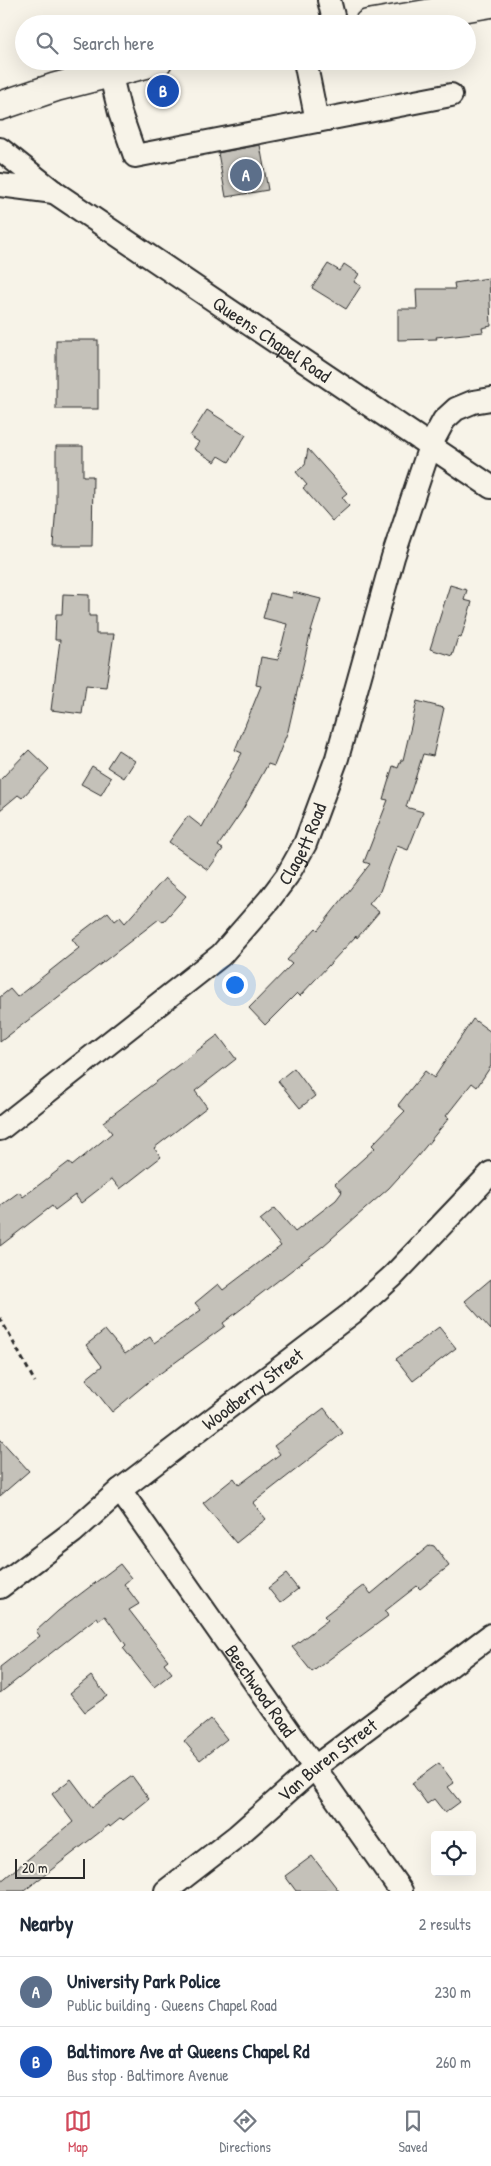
<!DOCTYPE html>
<html lang="en">
<head>
<meta charset="utf-8">
<style>
	:root { --surface:#fff; --page:#f2f2f3; --text:#1f2937; --muted:#747a83; --line:#e0e1e3; --accent:#d1495b }
	body { margin:0; font-family:"Patrick Hand",sans-serif; background:var(--page); color:var(--text) }
	.controls { position:absolute; right:15px; bottom:15px; display:grid; overflow:hidden; border-radius:5px; box-shadow:0 5px 20px #0002 }
	.controls button { width:45px; height:45px; display:grid; place-items:center; padding:0; border:0; border-bottom:1px solid var(--line); background:var(--surface); color:var(--text); font:25px sans-serif }
	.scale { position:absolute; left:15px; bottom:12px; width:70px; box-sizing:border-box; padding-left:5px; border:2px solid #2b2b2b; border-top:0; font-size:14px; line-height:18px; white-space:nowrap; color:#2b2b2b; -webkit-text-stroke:4px #f7f3e8; paint-order:stroke }
	.you { position:absolute; left:234px; top:984px; width:18px; height:18px; margin:-12px; border:4px solid #fff; border-radius:50%; background:#1a73e8; box-shadow:0 0 0 8px #1a73e833 }
	.badge { display:grid; place-items:center; width:32px; height:32px; border-radius:50%; background:var(--accent); color:#fff; font-size:16px; font-weight:700 }
	.pin { position:absolute; translate:-50% -50%; border:2px solid #fff; box-shadow:0 1px 5px #0006 }
	.list { margin:0; padding:0; list-style:none }
	h2 { display:flex; justify-content:space-between; align-items:center; height:65px; margin:0; padding:0 20px; font-size:21px }
	h2 small { font-size:16px; font-weight:400; color:var(--muted) }
	.list li { display:grid; grid-template-columns:32px 1fr auto; gap:15px; align-items:center; box-sizing:border-box; height:70px; padding:0 20px; border-top:1px solid var(--line) }
	.list b { display:block; font-size:19px; white-space:nowrap }
	.list p { margin:0; font-size:16px; white-space:nowrap; color:var(--muted) }
	.list em { font-size:16px; font-style:normal; color:var(--muted) }
	.icon { flex:none; width:28px; height:28px; fill:none; stroke:currentColor; stroke-width:2; stroke-linecap:round; stroke-linejoin:round }
	.map { position:relative; flex:none; width:491px; height:1891px; overflow:hidden }
	.search { position:absolute; background:var(--surface); box-shadow:0 5px 20px #0002; left:15px; right:15px; top:15px; height:55px; display:flex; align-items:center; gap:12px; box-sizing:border-box; padding:0 18px; border-radius:28px; color:var(--muted); font-size:19px }
	.sheet { height:205px; background:var(--surface) }
	nav { display:flex; justify-content:space-around; align-items:center; box-sizing:border-box; height:70px; border-top:1px solid var(--line); background:var(--surface); font-size:14px; color:var(--muted) }
	nav a { display:grid; justify-items:center; gap:2px }
	nav .on { color:var(--accent) }
	.map>svg:first-child { display:block }
	.building { fill:#c4c1b9; stroke:#2b2b2b }
	.lines { fill:none; stroke-linecap:round; stroke-linejoin:round }
	.minor-casing { stroke:#2b2b2b; stroke-width:26 }
	.major-casing { stroke:#2b2b2b; stroke-width:31 }
	.path { stroke:#2b2b2b; stroke-width:3; stroke-dasharray:5 4; stroke-linecap:butt }
	.minor { stroke:#f7f3e8; stroke-width:22 }
	.major { stroke:#f7f3e8; stroke-width:28 }
	.labels { text-anchor:middle; stroke-width:5; stroke-linejoin:round; paint-order:stroke }
	.street-label { font-size:19px; fill:#2b2b2b; stroke:#f7f3e8 }
</style>
</head>
<body>
<div class="map">
<svg width="491" height="1891" viewBox="0 0 491 1891">
	<rect width="100%" height="100%" fill="#f7f3e8"/>
	<filter id="ink" filterUnits="userSpaceOnUse"><feTurbulence type="fractalNoise" baseFrequency=".02" numOctaves="2"/><feDisplacementMap in="SourceGraphic" scale="10" xChannelSelector="R" yChannelSelector="G"/><feConvolveMatrix kernelMatrix="1 2 1 2 8 2 1 2 1" color-interpolation-filters="sRGB"/></filter>
	<g filter="url(#ink)">
		<g class="building">
			<polygon points="260,145 268,190 226,197 218,153"/>
			<polygon points="328,264 340,271 344,264 359,274 354,282 361,286 346,309 312,288"/>
			<polygon points="489,278 491,326 482,328 483,332 436,337 437,339 398,340 398,309 417,309 416,289 455,289 454,283"/>
			<rect x="56" y="340" width="42" height="69"/>
			<polygon points="207,410 246,435 229,462 219,456 215,462 194,449 199,442 190,436"/>
			<polygon points="56,446 83,446 83,476 93,476 92,546 53,546 56,505"/>
			<polygon points="308,449 347,493 342,497 349,506 332,521 303,488 307,485 296,472 305,465"/>
			<polygon points="450,585 467,590 464,600 472,602 461,638 458,637 452,656 430,649"/>
			<polygon points="293,592 321,599 310,635 288,731 274,766 268,764 242,811 218,846 223,849 208,870 169,842 188,816 202,827 242,753 235,750 261,686 256,685 261,657 278,660 287,624 263,618 270,593 292,598"/>
			<polygon points="63,594 89,595 89,616 96,616 96,634 114,634 106,687 86,685 82,714 51,710 60,640 55,640 56,614 62,614"/>
			<polygon points="417,701 444,708 433,756 423,754 406,807 423,812 408,850 397,846 380,891 369,904 379,912 357,938 356,936 300,996 297,993 265,1025 249,1008 292,964 287,960 316,928 318,930 370,864 364,862 388,800 383,799 393,766 398,768 401,760 403,760"/>
			<polygon points="29,750 49,769 22,798 18,795 0,810 0,780"/>
			<polygon points="118,750 135,761 124,778 107,767"/>
			<polygon points="92,766 111,778 101,795 81,784"/>
			<polygon points="165,878 186,896 163,922 159,919 0,1042 0,997 10,989 17,997 79,948 72,939 108,912 115,921 120,917 125,923"/>
			<polygon points="473,1019 491,1032 491,1066 477,1087 472,1083 446,1116 449,1118 417,1157 389,1188 323,1246 223,1323 225,1326 147,1383 112,1412 86,1379 102,1366 86,1345 105,1330 125,1354 150,1337 154,1343 201,1310 195,1303 218,1284 223,1290 281,1246 260,1220 275,1208 295,1232 336,1200 342,1192 335,1184 375,1148 372,1145 405,1111 398,1105 425,1071 434,1078"/>
			<polygon points="218,1035 236,1059 195,1091 207,1107 154,1148 161,1157 120,1189 112,1179 81,1203 75,1195 55,1210 52,1206 0,1246 0,1206 19,1192 23,1197 69,1162 72,1166 112,1133 103,1122"/>
			<polygon points="294,1068 315,1096 300,1108 278,1081"/>
			<polygon points="491,1279 491,1330 465,1301"/>
			<polygon points="439,1327 456,1348 413,1381 396,1359"/>
			<polygon points="324,1408 343,1433 253,1503 266,1519 236,1543 203,1503 234,1478 239,1485 280,1454 274,1446"/>
			<polygon points="0,1439 29,1471 0,1496"/>
			<polygon points="430,1545 434,1546 449,1566 420,1589 417,1586 385,1611 388,1616 312,1672 292,1647 328,1620 324,1616 364,1585 371,1594"/>
			<polygon points="120,1564 131,1578 124,1584 139,1604 129,1610 168,1660 164,1663 172,1673 154,1687 123,1648 126,1645 105,1616 99,1620 97,1617 0,1693 0,1667 40,1636 36,1631 58,1611"/>
			<polygon points="286,1574 298,1589 280,1603 268,1588"/>
			<polygon points="91,1676 107,1696 85,1712 70,1693"/>
			<polygon points="211,1719 227,1739 200,1760 184,1741"/>
			<polygon points="439,1763 454,1783 448,1787 460,1802 445,1813 434,1799 427,1804 412,1783"/>
			<polygon points="132,1776 149,1799 123,1820 121,1818 110,1827 109,1825 24,1891 0,1891 0,1882 73,1822 52,1794 71,1779 92,1807"/>
			<polygon points="312,1856 339,1891 296,1891 285,1876"/>
		</g>
		<g class="lines">
			<defs>
				<g id="minor">
					<polyline points="329,0 335,24"/>
					<polyline points="305,61 317,121"/>
					<polyline points="110,72 120,113 135,156 451,95"/>
					<path id="s1" d="M0 149 54 192 491 487"/>
					<polyline points="0,185 54,192"/>
					<path id="s2" d="M0 1129 221 955 269 900 287 876 305 844 337 758 393 557 430 446 444 420 456 409 473 402 491 399"/>
					<path id="s3" d="M120 1490 401 1891"/>
					<path id="s4" d="M0 1587 73 1532 120 1490 352 1313 393 1276 491 1173"/>
					<path id="s5" d="M166 1891 237 1836 315 1767 491 1635"/>
				</g>
				<g id="major">
					<polyline points="368,24 491,3"/>
					<polyline points="0,106 56,87 158,61"/>
				</g>
			</defs>
			<use href="#minor" class="minor-casing"/>
			<use href="#major" class="major-casing"/>
			<polyline class="path" points="0,1318 35,1382"/>
			<use href="#minor" class="minor"/>
			<use href="#major" class="major"/>
		</g>
	</g>
	<g class="labels">
		<g class="street-label">
			<text dy="7" stroke="none"><textPath href="#s1" startOffset="332">Queens Chapel Road</textPath></text>
			<text dy="7" stroke="none"><textPath href="#s2" startOffset="420">Clagett Road</textPath></text>
			<text dy="7" stroke="none"><textPath href="#s4" startOffset="321">Woodberry Street</textPath></text>
			<text dy="7" stroke="none"><textPath href="#s3" startOffset="245">Beechwood Road</textPath></text>
			<text dy="7" stroke="none"><textPath href="#s5" startOffset="208">Van Buren Street</textPath></text>
		</g>
	</g>
</svg>
<div class="controls">
<button><svg class="icon" aria-label="locate" viewBox="0 0 24 24"><circle cx="12" cy="12" r="6"/><path d="M12 2v4M12 18v4M2 12h4M18 12h4"/></svg></button>
</div>
<div class="scale">20 m</div>
<div class="you"></div>
<div class="pin badge" style="left:246px;top:175px;background:#5c6f8a">A</div>
<div class="pin badge" style="left:163px;top:91px;background:#1a4fb4">B</div>
<div class="search"><svg class="icon" aria-label="search" viewBox="0 0 24 24"><circle cx="10" cy="10" r="6"/><path d="M15 15l6 6"/></svg>Search here</div>
</div>
<section class="sheet">
<h2>Nearby<small>2 results</small></h2>
<ul class="list">
<li><span class="badge" style="background:#5c6f8a">A</span><div><b>University Park Police</b><p>Public building · Queens Chapel Road</p></div><em>230 m</em></li>
<li><span class="badge" style="background:#1a4fb4">B</span><div><b>Baltimore Ave at Queens Chapel Rd</b><p>Bus stop · Baltimore Avenue</p></div><em>260 m</em></li>
</ul>
</section>
<nav>
<a class="on"><svg class="icon" aria-label="map" viewBox="0 0 24 24"><path d="M3 6l6-2 6 2 6-2v14l-6 2-6-2-6 2zM9 4v14M15 6v14"/></svg>Map</a>
<a><svg class="icon" aria-label="directions" viewBox="0 0 24 24"><path d="M12 3l9 9-9 9-9-9zM9 14v-3h6M13 9l2 2-2 2"/></svg>Directions</a>
<a><svg class="icon" aria-label="saved" viewBox="0 0 24 24"><path d="M7 4h10v16l-5-4-5 4z"/></svg>Saved</a>
</nav>
</body>
</html>
